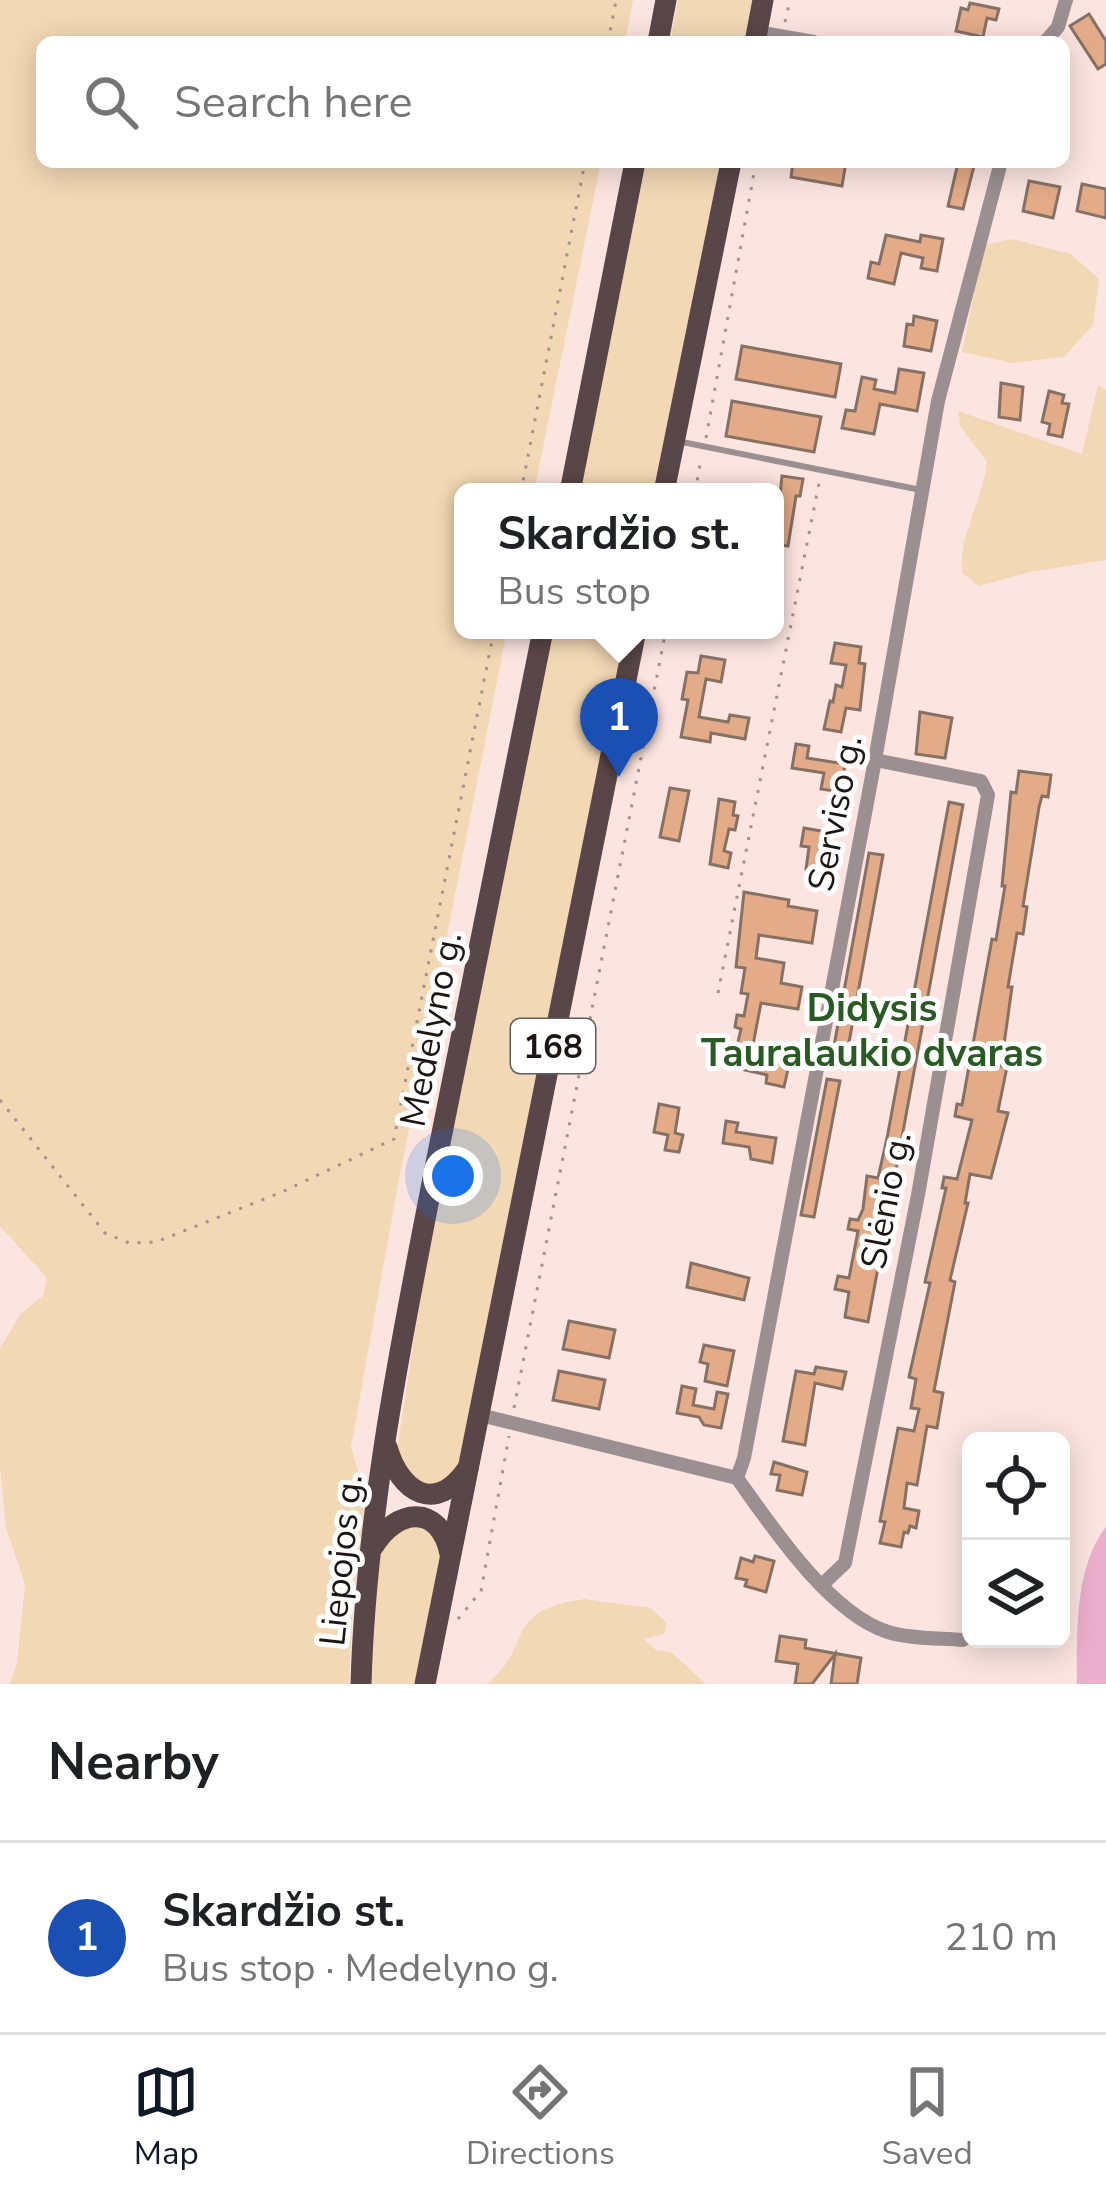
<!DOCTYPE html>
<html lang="en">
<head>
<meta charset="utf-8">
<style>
	:root { --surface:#fff; --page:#f2f2f2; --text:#202124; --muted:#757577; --line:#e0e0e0; --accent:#111827 }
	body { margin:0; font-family:"Nunito Sans",sans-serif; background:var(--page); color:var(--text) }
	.controls { position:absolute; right:36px; bottom:36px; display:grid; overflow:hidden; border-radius:18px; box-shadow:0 6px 30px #0003 }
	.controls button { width:108px; height:108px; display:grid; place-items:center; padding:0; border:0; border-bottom:3px solid var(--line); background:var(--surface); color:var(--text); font:60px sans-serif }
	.you { position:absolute; left:453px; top:1176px; width:42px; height:42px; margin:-30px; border:9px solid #fff; border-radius:50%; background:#1a73e8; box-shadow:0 0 0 18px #1a73e833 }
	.badge { display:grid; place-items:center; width:78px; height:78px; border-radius:50%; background:var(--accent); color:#fff; font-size:39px; font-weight:700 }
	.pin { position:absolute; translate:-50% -99px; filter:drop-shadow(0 3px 6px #0008) }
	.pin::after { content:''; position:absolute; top:63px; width:42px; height:36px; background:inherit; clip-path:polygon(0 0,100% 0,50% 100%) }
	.popup { position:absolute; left:454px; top:483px; width:330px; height:156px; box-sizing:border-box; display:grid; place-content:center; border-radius:18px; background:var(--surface); filter:drop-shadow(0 3px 9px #0005); font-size:39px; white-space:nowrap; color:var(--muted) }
	.popup b { font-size:45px; color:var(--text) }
	.popup::after { content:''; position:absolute; left:50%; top:100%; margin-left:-24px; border:24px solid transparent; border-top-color:var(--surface) }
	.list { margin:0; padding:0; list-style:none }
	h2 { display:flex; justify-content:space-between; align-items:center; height:156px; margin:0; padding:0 48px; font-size:51px }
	h2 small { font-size:39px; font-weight:400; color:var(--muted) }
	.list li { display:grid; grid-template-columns:78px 1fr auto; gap:36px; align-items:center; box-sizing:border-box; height:192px; padding:0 48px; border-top:3px solid var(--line) }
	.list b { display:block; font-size:45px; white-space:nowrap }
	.list p { margin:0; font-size:39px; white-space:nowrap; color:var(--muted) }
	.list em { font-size:39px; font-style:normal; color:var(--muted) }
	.icon { flex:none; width:66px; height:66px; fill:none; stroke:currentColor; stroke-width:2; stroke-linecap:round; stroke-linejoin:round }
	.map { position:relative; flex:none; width:1106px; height:1684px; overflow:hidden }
	.search { position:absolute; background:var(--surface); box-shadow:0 6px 30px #0003; left:36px; right:36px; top:36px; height:132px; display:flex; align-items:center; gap:30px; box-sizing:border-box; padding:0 42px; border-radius:18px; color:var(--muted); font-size:45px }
	.sheet { height:348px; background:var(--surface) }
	nav { display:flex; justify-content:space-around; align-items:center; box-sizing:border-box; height:168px; border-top:3px solid var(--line); background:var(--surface); font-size:33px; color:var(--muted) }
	nav a { display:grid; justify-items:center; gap:6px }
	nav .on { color:var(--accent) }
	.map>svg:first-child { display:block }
	.green { fill:#f2d8b5 }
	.water { fill:#ecaecd }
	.building { fill:#e3ab88; stroke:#867164; stroke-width:3 }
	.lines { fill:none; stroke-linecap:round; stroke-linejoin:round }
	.path { stroke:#a3928e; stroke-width:3; stroke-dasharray:3 9; stroke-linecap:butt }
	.service { stroke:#9b8f91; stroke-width:6 }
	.minor { stroke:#9b8f91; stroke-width:14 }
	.primary { stroke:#594648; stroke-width:21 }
	.labels { text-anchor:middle; stroke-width:10; stroke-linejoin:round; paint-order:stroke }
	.shield { fill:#fff; stroke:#625b5a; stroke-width:3 }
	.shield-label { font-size:33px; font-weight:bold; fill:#1e1513 }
	.street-label { font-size:36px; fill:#1e1513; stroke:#fff }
	.neighbourhood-label { font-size:39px; font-weight:bold; fill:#2a5a23; stroke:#fff }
</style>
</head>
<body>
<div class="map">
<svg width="1106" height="1684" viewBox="0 0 1106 1684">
	<rect width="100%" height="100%" fill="#fce5e1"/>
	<g class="green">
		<polygon points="0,0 633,0 625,42 42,42 42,162 601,162 534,492 463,492 463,630 507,630 397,1190 351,1447 366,1500 353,1605 349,1684 10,1684 17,1663 25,1584 6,1528 0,1467 0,1349 21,1313 43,1296 47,1278 0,1226"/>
		<polygon points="678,0 753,0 745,42 670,42"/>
		<polygon points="646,162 720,162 654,492 580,492"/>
		<polygon points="1012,239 1071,254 1099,279 1093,325 1064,357 1013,363 962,352 984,245"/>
		<path d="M1098 385 1106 390V560L1030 572 979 586 962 573C958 536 983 500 987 462L960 426 958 411 1082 454Z"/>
		<polygon points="552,630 626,630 461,1464 441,1486 408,1480 397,1450 426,1261"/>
		<polygon points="417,1523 443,1541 416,1684 370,1684 381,1543"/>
		<path d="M584 1599 651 1608 667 1623 664 1634 644 1639 656 1650 671 1652 706 1684H486C536 1646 500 1611 584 1599Z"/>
	</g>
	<path class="water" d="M1106 1527V1684H1077C1077 1636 1074 1567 1106 1527Z"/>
	<g class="building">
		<polygon points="970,3 999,9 996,20 987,18 983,37 956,31 961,8 968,10"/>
		<polygon points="1089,14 1106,41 1106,64 1098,69 1070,26"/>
		<polygon points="793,162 846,162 842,186 791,177"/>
		<polygon points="958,163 974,166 963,209 948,206"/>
		<polygon points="1029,181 1060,187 1053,218 1023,211"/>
		<polygon points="1082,184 1106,189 1106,218 1077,211"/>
		<polygon points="886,235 920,242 921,235 943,239 937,271 921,268 923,258 901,253 894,284 868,278 871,262 879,264"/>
		<polygon points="914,316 937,321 931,351 904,346 907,324 913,325"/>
		<polygon points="742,346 841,364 835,397 736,379"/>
		<polygon points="899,369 924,373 917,411 880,404 874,434 842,428 846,410 855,411 862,377 876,380 874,389 895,393"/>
		<polygon points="1001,383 1023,387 1020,420 999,417"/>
		<polygon points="1049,391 1064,395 1062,403 1069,404 1062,437 1048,434 1050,424 1042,422"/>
		<polygon points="732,401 821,417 814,452 726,436"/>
		<polygon points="782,476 803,479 800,496 796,496 788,546 775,544"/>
		<polygon points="835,643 861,647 859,663 865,664 860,710 846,708 841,732 824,729 830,701 833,702 836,685 842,687 846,665 831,663"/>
		<polygon points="701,656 725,660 721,682 706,679 699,717 728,722 730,715 749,718 745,739 711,733 710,742 681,737 688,700 682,699 687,672 698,673"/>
		<polygon points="920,712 952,718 945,758 916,754"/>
		<polygon points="796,744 809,746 807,758 845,764 841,792 821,789 824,773 792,768"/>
		<polygon points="1019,771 1051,775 1048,797 1042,796 1039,807 1023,906 1027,907 1023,934 1017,933 1008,987 1012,987 1001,1066 1007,1067 998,1111 1008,1113 991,1178 970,1174 965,1203 968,1203 950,1280 955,1282 934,1391 943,1393 937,1428 927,1426 917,1485 907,1483 904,1508 919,1511 916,1528 910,1526 908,1533 904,1532 901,1547 880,1543 885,1522 880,1521 898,1428 914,1431 919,1409 911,1408 916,1379 909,1377 930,1283 925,1282 946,1188 942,1188 944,1177 957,1179 972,1120 955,1116 957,1104 962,1105 992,939 996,940 1005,886 1002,886 1011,792 1016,793"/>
		<polygon points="670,788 689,791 679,841 660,837"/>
		<polygon points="719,799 735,802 733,815 738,816 735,830 729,829 724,851 731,853 728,868 710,864"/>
		<polygon points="949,802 963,805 868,1322 845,1317 849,1292 835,1289 838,1276 849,1278 858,1231 848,1229 850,1219 858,1220 863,1209 867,1176 878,1178 888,1133"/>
		<polygon points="804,828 827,832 824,872 806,869 809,847 801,846"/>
		<polygon points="869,853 883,855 846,1059 832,1057"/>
		<polygon points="744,892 789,900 788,906 817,911 812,943 759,935 756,958 784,963 781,983 802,987 798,1009 761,1003 752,1050 753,1058 789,1065 784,1087 766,1083 767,1075 732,1067 741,1029 735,1027 737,1015 744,1016 748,994 741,993 745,968 736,967"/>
		<polygon points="827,1079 840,1081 814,1217 801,1215"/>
		<polygon points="659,1104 679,1108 675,1133 683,1135 679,1152 665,1150 668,1135 654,1132"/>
		<polygon points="726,1121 738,1123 736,1132 776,1138 772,1163 751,1159 749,1147 723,1143"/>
		<polygon points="691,1263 749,1278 744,1300 687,1287"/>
		<polygon points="569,1321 615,1330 609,1358 563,1349"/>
		<polygon points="704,1345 734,1351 727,1386 705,1381 708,1364 700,1362"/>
		<polygon points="816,1367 846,1372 842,1389 815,1383 805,1445 783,1441 796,1371 814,1374"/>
		<polygon points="559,1371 605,1380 599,1409 553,1400"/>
		<polygon points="682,1386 696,1389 693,1405 714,1409 717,1392 728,1394 721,1428 704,1425 699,1417 677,1413"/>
		<polygon points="774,1462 807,1472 802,1495 777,1490 780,1475 771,1474"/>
		<polygon points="755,1556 774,1561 766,1592 745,1586 747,1580 736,1578 741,1558 753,1562"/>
		<polygon points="780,1636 806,1640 805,1648 861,1658 857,1684 831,1684 835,1654 812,1684 795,1684 798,1664 776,1661"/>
	</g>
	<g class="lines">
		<g class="path">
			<polyline points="785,22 790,0"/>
			<polyline points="608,42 616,0"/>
			<polyline points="706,438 756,162"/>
			<polyline points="521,492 585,162"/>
			<polyline points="695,492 701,459"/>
			<polyline points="718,993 820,478"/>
			<polyline points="0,1100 105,1233 129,1243 156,1242 282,1192 394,1139 494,630"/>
			<polyline points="514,1408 666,630"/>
			<polyline points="458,1619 481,1591 509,1436"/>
		</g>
		<polyline class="service" points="677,441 921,490"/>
		<g class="minor">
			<polyline points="757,32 814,42"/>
			<polyline points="1045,42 1058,27 1066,0"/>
			<path d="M480 1415 737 1478C772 1527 829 1613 888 1632 910 1639 939 1638 963 1640"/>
			<polyline points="737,1478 744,1458 875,760 938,401 1001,162"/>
			<polyline points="823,1584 845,1563 918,1195 988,795 981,781 875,760"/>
		</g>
		<g class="primary">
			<polyline points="658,42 666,0"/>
			<polyline points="755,42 763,0"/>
			<polyline points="570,492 635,162"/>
			<polyline points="664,492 731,162"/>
			<path d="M387 1447C400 1493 436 1515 468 1468"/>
			<path d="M373 1547C396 1508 440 1503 450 1554"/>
			<path d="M361 1684C366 1511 402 1338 435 1168 471 989 508 810 543 630"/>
			<polyline points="425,1684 636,630"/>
		</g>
	</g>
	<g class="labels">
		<rect class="shield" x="511" y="1019" width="84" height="54" rx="9"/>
		<g class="shield-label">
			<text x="553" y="1058">168</text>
		</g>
		<g class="street-label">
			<text transform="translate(834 813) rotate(-79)" y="13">Serviso g.</text>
			<text transform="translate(430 1029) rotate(-79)" y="13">Medelyno g.</text>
			<text transform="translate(885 1200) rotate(-79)" y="13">Slėnio g.</text>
			<text transform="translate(340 1560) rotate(-84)" y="13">Liepojos g.</text>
		</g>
		<g class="neighbourhood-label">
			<text x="872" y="1021">Didysis<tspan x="872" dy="45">Tauralaukio dvaras</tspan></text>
		</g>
	</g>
</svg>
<div class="controls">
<button><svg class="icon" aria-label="locate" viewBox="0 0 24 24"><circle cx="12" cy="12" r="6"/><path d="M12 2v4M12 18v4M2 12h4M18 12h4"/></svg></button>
<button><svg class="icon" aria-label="layers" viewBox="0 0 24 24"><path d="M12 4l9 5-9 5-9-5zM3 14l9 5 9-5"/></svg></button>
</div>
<div class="you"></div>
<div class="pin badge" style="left:619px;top:777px;background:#1a4fb4">1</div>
<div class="popup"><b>Skardžio st.</b>Bus stop</div>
<div class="search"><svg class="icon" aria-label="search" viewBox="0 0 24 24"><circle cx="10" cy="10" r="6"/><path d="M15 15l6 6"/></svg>Search here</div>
</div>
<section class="sheet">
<h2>Nearby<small></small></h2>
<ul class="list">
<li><span class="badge" style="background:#1a4fb4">1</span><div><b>Skardžio st.</b><p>Bus stop · Medelyno g.</p></div><em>210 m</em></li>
</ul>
</section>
<nav>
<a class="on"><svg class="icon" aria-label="map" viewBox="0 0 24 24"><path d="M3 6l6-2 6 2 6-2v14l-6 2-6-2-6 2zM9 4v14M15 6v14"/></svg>Map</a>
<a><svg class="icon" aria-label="directions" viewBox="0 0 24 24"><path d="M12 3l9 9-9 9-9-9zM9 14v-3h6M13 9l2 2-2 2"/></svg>Directions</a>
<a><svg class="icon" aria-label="saved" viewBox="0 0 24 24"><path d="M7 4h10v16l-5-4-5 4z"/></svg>Saved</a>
</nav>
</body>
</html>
